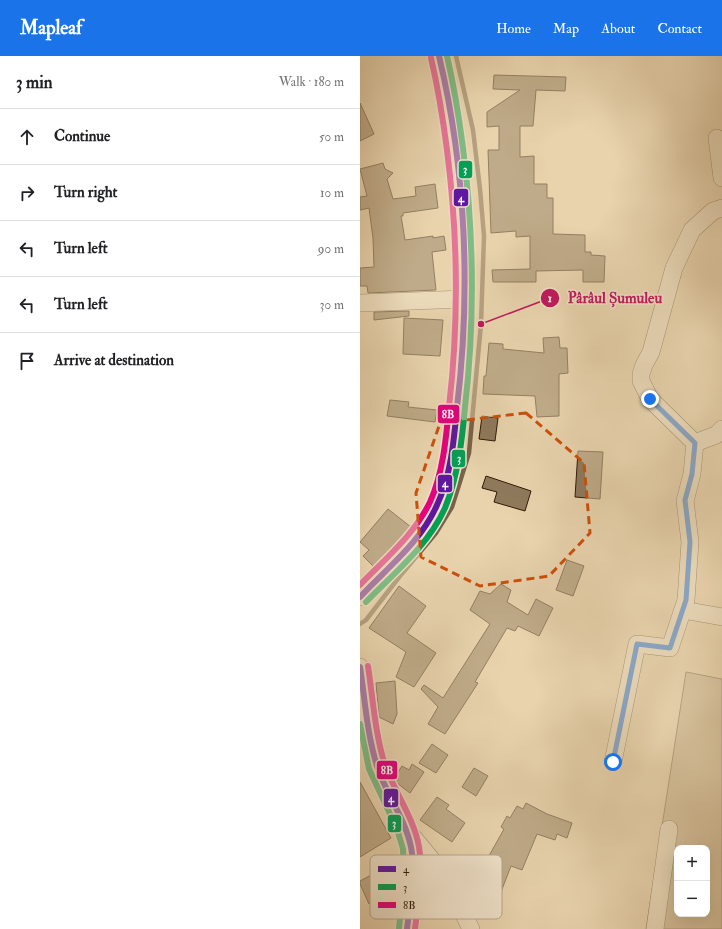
<!DOCTYPE html>
<html lang="en">
<head>
<meta charset="utf-8">
<style>
	:root { --surface:#fff; --page:#f2f2f2; --text:#202124; --muted:#757577; --line:#e0e0e0; --accent:#1a73e8 }
	body { margin:0; font-family:"IM FELL Double Pica",serif; background:var(--page); color:var(--text) }
	.controls { position:absolute; right:12px; bottom:12px; display:grid; overflow:hidden; border-radius:8px; box-shadow:0 4px 16px #0002 }
	.controls button { width:36px; height:36px; display:grid; place-items:center; padding:0; border:0; border-bottom:1px solid var(--line); background:var(--surface); color:var(--text); font:20px sans-serif }
	.stop { position:absolute; width:12px; height:12px; margin:-9px; border:3px solid #1a73e8; border-radius:50%; background:#fff }
	.stop.end { background:#1a73e8; border-color:#fff; box-shadow:0 1px 4px #0008 }
	.list { margin:0; padding:0; list-style:none }
	h2 { display:flex; justify-content:space-between; align-items:center; height:52px; margin:0; padding:0 16px; font-size:17px }
	h2 small { font-size:13px; font-weight:400; color:var(--muted) }
	.list li { display:grid; grid-template-columns:26px 1fr auto; gap:12px; align-items:center; box-sizing:border-box; height:56px; padding:0 16px; border-top:1px solid var(--line) }
	.list b { display:block; font-size:15px; white-space:nowrap }
	.list em { font-size:13px; font-style:normal; color:var(--muted) }
	.icon { flex:none; width:22px; height:22px; fill:none; stroke:currentColor; stroke-width:2; stroke-linecap:round; stroke-linejoin:round }
	.map { position:relative; flex:none; width:362px; height:873px; overflow:hidden }
	header { display:flex; align-items:center; gap:24px; box-sizing:border-box; height:56px; padding:0 20px; background:var(--accent); color:#fff }
	header strong { font-size:19px }
	nav { display:flex; gap:22px; margin-inline-start:auto; font-size:14px }
	main { display:flex }
	aside { flex:1; background:var(--surface) }
	.map>svg:first-child { display:block }
	.green { fill:#c8b491; stroke:#7b674c; fill-rule:evenodd }
	.lines { fill:none; stroke-linecap:round; stroke-linejoin:round }
	.stream { stroke:#786349; stroke-width:4.5 }
	.building { fill:#8f7a5d; stroke:#2e1a07 }
	.minor-casing { stroke:#5c4830; stroke-width:18 }
	.minor { stroke:#f0e2ca; stroke-width:17 }
	.bus-1-casing { stroke:#f0e2ca; stroke-width:9 }
	.bus-2-casing { stroke:#f0e2ca; stroke-width:9 }
	.bus-3-casing { stroke:#f0e2ca; stroke-width:9 }
	.bus-1 { stroke:#6017a0; stroke-width:6 }
	.bus-2 { stroke:#039f55; stroke-width:6 }
	.bus-3 { stroke:#e5007d; stroke-width:6 }
	.route { stroke:#1a73e8; stroke-width:5 }
	.marked { fill:none; stroke:#cc500b; stroke-width:3; stroke-dasharray:8 5; stroke-linejoin:round }
	.key { fill:#f0e2ca; stroke:#b6a690; stroke-width:1 }
	.key-label { font-size:11px; fill:#2e1a07 }
	.leader { fill:none; stroke:#c2185b; stroke-width:1.5 }
	.callout-dot { fill:#c2185b; stroke:#f0e2ca; stroke-width:1.5 }
	.mark-label { font-size:12px; text-anchor:middle; font-weight:bold; fill:#fff }
	.callout-label { font-size:15px; text-anchor:middle; font-weight:bold; fill:#c2185b; stroke:#f0e2ca; stroke-width:3; stroke-linejoin:round; paint-order:stroke }
	.line-badge { stroke:#f0e2ca; stroke-width:1.5 }
	.badge-label { font-size:11px; text-anchor:middle; font-weight:bold; fill:#fff }
</style>
</head>
<body>
<header>
<strong>Mapleaf</strong>
<nav><a>Home</a><a>Map</a><a>About</a><a>Contact</a></nav>
</header>
<main>
<aside>
<h2>3 min<small>Walk · 180 m</small></h2>
<ul class="list">
<li><svg class="icon" aria-label="ahead" viewBox="0 0 24 24"><path d="M12 20V5M6 11l6-6 6 6"/></svg><div><b>Continue</b></div><em>50 m</em></li>
<li><svg class="icon" aria-label="right" viewBox="0 0 24 24"><path d="M7 20v-9h11M14 6l5 5-5 5"/></svg><div><b>Turn right</b></div><em>10 m</em></li>
<li><svg class="icon" aria-label="left" viewBox="0 0 24 24"><path d="M17 20v-9H6M10 6l-5 5 5 5"/></svg><div><b>Turn left</b></div><em>90 m</em></li>
<li><svg class="icon" aria-label="left" viewBox="0 0 24 24"><path d="M17 20v-9H6M10 6l-5 5 5 5"/></svg><div><b>Turn left</b></div><em>30 m</em></li>
<li><svg class="icon" aria-label="arrive" viewBox="0 0 24 24"><path d="M6 21V4h12l-3 4 3 4H6"/></svg><div><b>Arrive at destination</b></div></li>
</ul>
</aside>
<div class="map">
<svg width="362" height="873" viewBox="0 0 362 873">
	<rect width="100%" height="100%" fill="#e8d3ad"/>
	<filter id="stains"><feTurbulence type="fractalNoise" baseFrequency=".005" numOctaves="4"/><feColorMatrix values="0 0 0 0 .2 0 0 0 0 .09 0 0 0 0 .02 0 0 0 .5 -.17"/></filter>
	<radialGradient id="worn" r=".72"><stop offset=".6" stop-color="#630" stop-opacity="0"/><stop offset="1" stop-color="#630" stop-opacity=".3"/></radialGradient>
	<path class="green" d="M326 616 362 623V873H286ZM317 792H347V858H317Z"/>
	<g class="lines">
		<polyline class="stream" points="0,568 6,564 40,520 76,477 92,451 109,397 121,268 124,180 120,133 113,74 96,0"/>
	</g>
	<g class="building">
		<polygon points="134,19 206,21 205,35 176,34 173,70 160,70 160,101 174,100 174,128 187,128 187,142 193,142 193,178 225,179 225,196 231,196 231,199 245,200 244,226 223,226 223,214 176,215 176,226 133,226 132,214 170,213 170,180 156,181 156,175 131,177 128,94 139,94 139,70 127,71 127,56 160,34 133,33"/>
		<polygon points="0,47 14,78 0,85"/>
		<polygon points="23,107 25,113 33,117 27,123 33,143 56,140 55,131 75,128 78,152 43,157 43,160 41,160 45,184 73,180 73,182 84,180 86,194 72,196 76,234 8,237 7,230 0,230 0,212 14,211 13,182 9,152 0,154 0,141 7,140 0,113"/>
		<polygon points="49,255 49,260 14,264 14,256"/>
		<polygon points="44,262 83,264 80,300 43,298"/>
		<polygon points="199,281 200,292 207,292 208,317 199,318 199,360 177,361 175,340 123,338 124,320 126,320 129,287 143,288 143,293 184,297 183,282"/>
		<polygon points="30,344 49,346 48,351 77,354 75,366 27,360"/>
		<polygon points="122,360 138,362 135,385 119,383"/>
		<polygon points="218,395 243,396 240,443 215,441"/>
		<polygon points="126,420 171,435 165,455 134,446 137,436 122,432"/>
		<polygon points="28,453 51,471 21,504 14,511 3,500 9,494 0,486"/>
		<polygon points="207,504 224,510 213,540 196,534"/>
		<polygon points="141,528 151,534 147,546 168,559 176,543 193,552 179,580 158,570 155,575 147,572 115,626 118,627 85,678 68,668 78,651 61,633 64,629 83,642 130,568 110,554 120,535 130,538"/>
		<polygon points="39,530 66,550 47,577 76,597 54,631 36,621 46,596 9,572"/>
		<polygon points="35,625 37,658 33,668 19,661 16,627"/>
		<polygon points="72,688 88,699 76,717 59,707"/>
		<polygon points="52,708 64,716 50,737 33,724 42,710 49,714"/>
		<polygon points="114,712 128,720 116,740 102,731"/>
		<polygon points="0,726 31,782 0,801"/>
		<polygon points="77,741 89,749 86,753 105,767 92,786 60,764"/>
		<polygon points="166,747 187,758 212,767 207,782 197,778 195,784 177,778 162,814 151,810 139,841 119,833 125,818 123,817 130,798 144,773 141,771 147,760 150,762 157,750 163,753"/>
		<polygon points="15,817 18,822 22,820 30,839 9,848 0,828 0,825"/>
	</g>
	<g class="lines">
		<defs>
			<g id="minor">
				<polyline points="357,82 362,122"/>
				<polyline points="0,247 105,243"/>
				<polyline points="335,387 356,379 362,373"/>
				<path d="M0 541C27 511 60 486 77 449 90 419 93 386 97 355 109 266 107 175 94 86 90 57 86 28 79 0"/>
				<polyline points="323,554 362,561"/>
				<path d="M0 611C5 644 8 678 17 710 26 738 44 762 51 791 56 816 49 848 47 873"/>
				<polyline points="253,706 277,588 310,592 326,544 330,486 325,445 332,418 335,387 290,343 281,325 281,318 284,309 291,296 314,212 332,174 353,155 362,152"/>
				<polyline points="49,776 80,814 91,832 111,873"/>
				<polyline points="295,873 309,773"/>
			</g>
		</defs>
		<use href="#minor" class="minor-casing"/>
		<use href="#minor" class="minor"/>
		<defs>
			<g id="bus-1">
				<path d="M0 541C27 512 61 486 77 449 91 419 94 384 97 351 111 236 106 113 79 0"/>
				<path d="M0 611C5 644 7 678 17 710 26 738 45 762 51 791 57 818 50 846 47 873"/>
			</g>
			<g id="bus-2">
				<path d="M6 546C34 517 68 490 85 452 98 420 102 385 105 351 115 265 114 179 103 92 99 61 94 30 87 0"/>
				<polyline points="0,668 9,713 37,773 43,793 44,821 39,872"/>
			</g>
			<g id="bus-3">
				<path d="M0 529C25 503 54 479 70 446 83 417 86 383 89 351 99 265 98 180 87 94 83 63 78 32 71 2"/>
				<path d="M8 610C13 643 15 678 25 709 35 737 54 762 59 791 64 818 58 846 55 873"/>
			</g>
		</defs>
		<use href="#bus-1" class="bus-1-casing"/>
		<use href="#bus-2" class="bus-2-casing"/>
		<use href="#bus-3" class="bus-3-casing"/>
		<use href="#bus-1" class="bus-1"/>
		<use href="#bus-2" class="bus-2"/>
		<use href="#bus-3" class="bus-3"/>
	</g>
	<g class="lines">
		<polyline class="route" points="253,706 277,588 310,592 326,544 330,486 325,444 332,418 335,387 290,343"/>
	</g>
	<path d="M0 0H362V873H0ZM166 357 224 407 230 477 189 520 120 530 61 501 56 437 80 367Z" fill="#e8d3ad" fill-opacity=".55" fill-rule="evenodd"/>
	<path class="marked" d="M166 357 224 407 230 477 189 520 120 530 61 501 56 437 80 367Z"/>
	<rect x="10" y="799" width="132" height="64" rx="6" class="key"/>
	<rect x="18" y="810" width="18" height="6" fill="#6017a0"/>
	<rect x="18" y="828" width="18" height="6" fill="#039f55"/>
	<rect x="18" y="846" width="18" height="6" fill="#e5007d"/>
	<g class="key-label">
		<text x="43" y="817">4</text>
		<text x="43" y="835">3</text>
		<text x="43" y="853">8B</text>
	</g>
	<path class="leader" d="M121 268L190 242"/>
	<g class="callout-dot">
		<circle cx="121" cy="268" r="4"/>
		<circle cx="190" cy="242" r="10"/>
	</g>
	<g class="mark-label">
		<text x="190" y="246">1</text>
	</g>
	<g class="callout-label">
		<text x="255" y="247">Pârâul Șumuleu</text>
	</g>
	<g class="line-badge">
		<rect x="98" y="104" width="15" height="19" rx="4" fill="#039f55"/>
		<rect x="93" y="132" width="16" height="19" rx="4" fill="#6017a0"/>
		<rect x="77" y="348" width="23" height="20" rx="4" fill="#e5007d"/>
		<rect x="91" y="393" width="15" height="19" rx="4" fill="#039f55"/>
		<rect x="77" y="418" width="16" height="19" rx="4" fill="#6017a0"/>
		<rect x="16" y="704" width="22" height="20" rx="4" fill="#e5007d"/>
		<rect x="23" y="732" width="16" height="20" rx="4" fill="#6017a0"/>
		<rect x="27" y="758" width="15" height="19" rx="4" fill="#039f55"/>
	</g>
	<g class="badge-label">
		<text x="105" y="117">3</text>
		<text x="101" y="146">4</text>
		<text x="88" y="362">8B</text>
		<text x="99" y="406">3</text>
		<text x="85" y="431">4</text>
		<text x="27" y="718">8B</text>
		<text x="31" y="746">4</text>
		<text x="34" y="771">3</text>
	</g>
	<rect width="100%" height="100%" filter="url(#stains)"/>
	<rect width="100%" height="100%" fill="url(#worn)"/>
</svg>
<div class="controls">
<button>+</button>
<button>−</button>
</div>
<div class="stop" style="left:253px;top:706px"></div>
<div class="stop end" style="left:290px;top:343px"></div>
</div>
</main>
</body>
</html>
